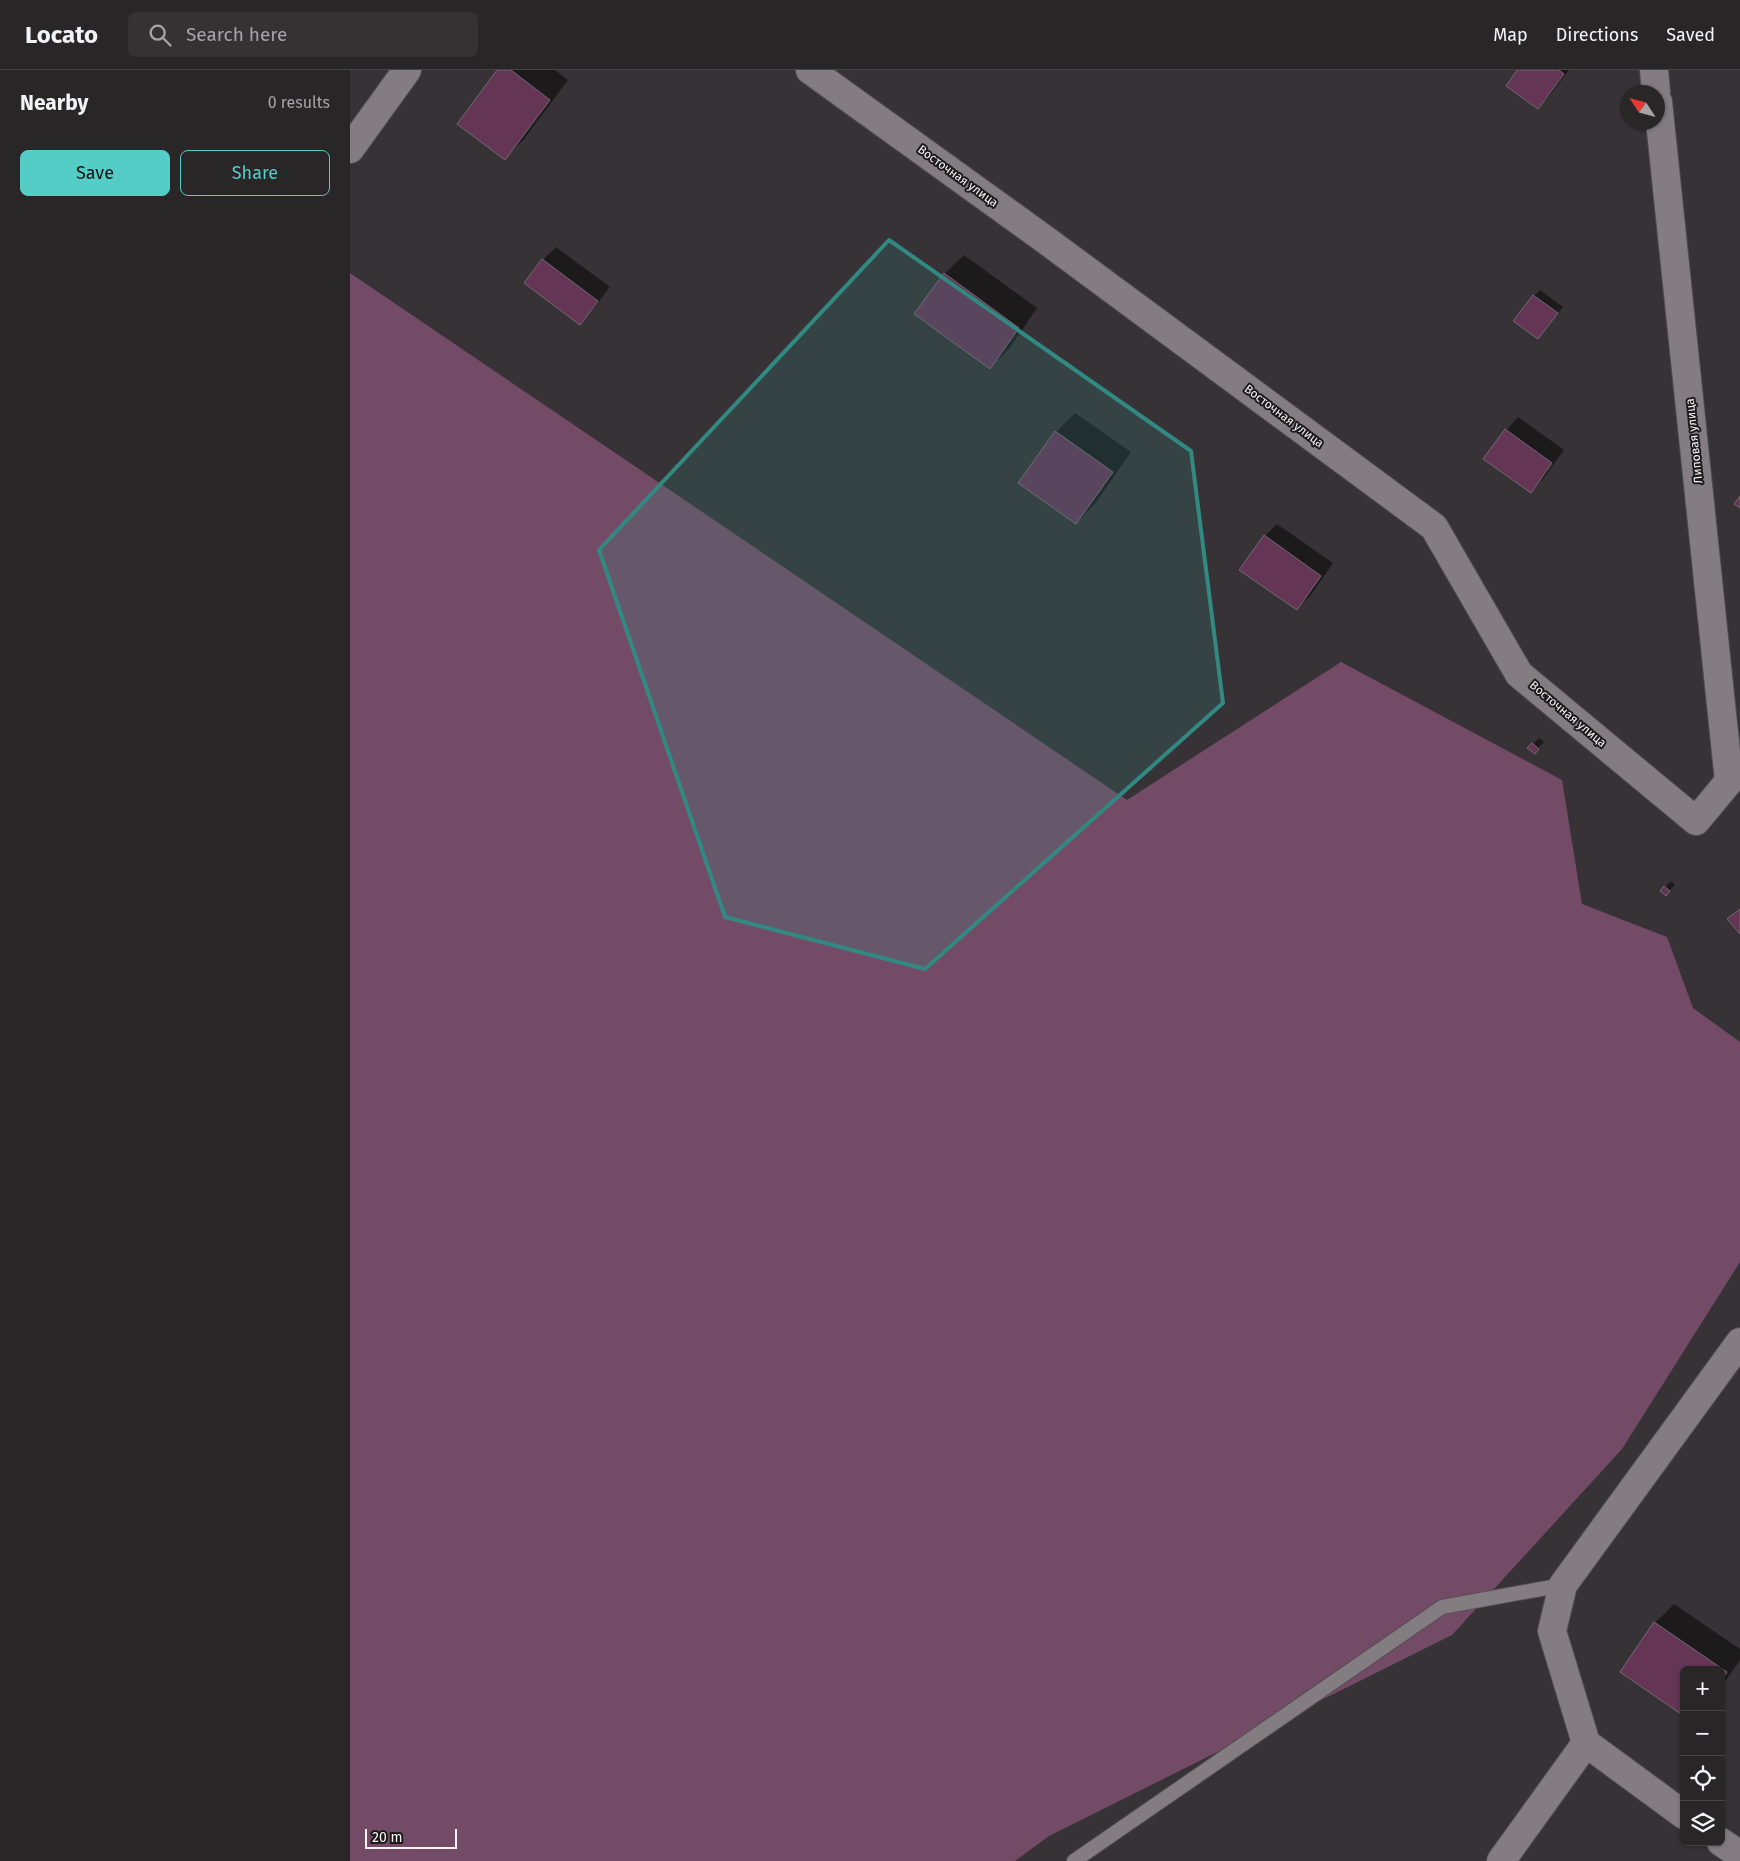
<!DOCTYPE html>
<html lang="en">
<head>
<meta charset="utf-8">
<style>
	:root { --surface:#292628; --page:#353234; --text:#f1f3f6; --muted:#a5a5a8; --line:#454345; --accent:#54cdc7 }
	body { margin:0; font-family:"Fira Sans",sans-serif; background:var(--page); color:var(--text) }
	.controls { position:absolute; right:15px; bottom:15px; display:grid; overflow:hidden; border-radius:8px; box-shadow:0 1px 4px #0004 }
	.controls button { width:45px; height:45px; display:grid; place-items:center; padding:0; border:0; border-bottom:1px solid var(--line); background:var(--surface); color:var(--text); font:25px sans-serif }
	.compass { position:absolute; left:1270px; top:15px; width:45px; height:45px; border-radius:50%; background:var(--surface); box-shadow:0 1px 4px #0004; rotate:306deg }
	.scale { position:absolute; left:15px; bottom:12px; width:92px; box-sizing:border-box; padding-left:5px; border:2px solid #f7f3f5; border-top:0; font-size:14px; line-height:18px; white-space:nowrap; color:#f7f3f5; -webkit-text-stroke:4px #1d1a1c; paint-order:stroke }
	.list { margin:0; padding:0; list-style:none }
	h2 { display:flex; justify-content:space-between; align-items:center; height:65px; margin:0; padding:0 20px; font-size:21px }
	h2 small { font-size:16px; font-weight:400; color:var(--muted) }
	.actions { display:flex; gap:10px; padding:15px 20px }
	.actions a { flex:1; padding:11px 0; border:1px solid var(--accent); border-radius:8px; text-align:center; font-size:18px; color:var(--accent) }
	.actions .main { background:var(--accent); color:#111 }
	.icon { flex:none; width:28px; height:28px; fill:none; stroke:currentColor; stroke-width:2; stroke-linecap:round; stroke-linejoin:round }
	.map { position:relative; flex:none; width:1390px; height:1791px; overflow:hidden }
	header { display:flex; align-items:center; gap:30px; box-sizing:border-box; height:70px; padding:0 25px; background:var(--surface); border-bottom:1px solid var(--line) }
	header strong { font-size:24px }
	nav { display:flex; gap:28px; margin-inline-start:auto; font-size:18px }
	.search { width:350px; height:45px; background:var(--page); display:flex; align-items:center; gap:12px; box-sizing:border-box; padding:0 18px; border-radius:8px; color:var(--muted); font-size:19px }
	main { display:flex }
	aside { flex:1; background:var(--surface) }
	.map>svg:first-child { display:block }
	.green { fill:#744b66 }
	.shadow { fill:#0007 }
	.building { fill:#653556; stroke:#716b6f }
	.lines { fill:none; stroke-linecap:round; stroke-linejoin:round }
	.service-casing { stroke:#524e50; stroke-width:16 }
	.minor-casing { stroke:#524e50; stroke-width:30 }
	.service { stroke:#837d81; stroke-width:14 }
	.minor { stroke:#837d81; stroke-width:28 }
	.marked { fill:#328982; fill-opacity:0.2; stroke:#328982; stroke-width:4; stroke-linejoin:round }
	.labels { text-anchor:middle; stroke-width:4; stroke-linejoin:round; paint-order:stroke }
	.street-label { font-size:12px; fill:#f7f3f5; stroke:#1d1a1c }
</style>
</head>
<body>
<header>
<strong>Locato</strong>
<div class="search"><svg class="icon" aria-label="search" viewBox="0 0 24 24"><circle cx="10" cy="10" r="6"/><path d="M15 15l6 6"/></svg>Search here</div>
<nav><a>Map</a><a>Directions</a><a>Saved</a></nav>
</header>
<main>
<aside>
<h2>Nearby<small>0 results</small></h2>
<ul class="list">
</ul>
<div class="actions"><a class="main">Save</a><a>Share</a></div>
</aside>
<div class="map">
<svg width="1390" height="1791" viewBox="0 0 1390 1791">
	<rect width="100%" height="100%" fill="#373235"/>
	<polygon class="green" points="0,203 777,730 991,592 1212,710 1232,834 1317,867 1343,938 1390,972 1390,1192 1272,1379 1102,1565 699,1766 665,1791 0,1791"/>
	<g class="shadow">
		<polygon points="149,0 205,0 218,10 174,69 155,88"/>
		<polygon points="1169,0 1219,0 1200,25 1188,38"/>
		<polygon points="206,177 260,217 242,240 230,253 176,212 193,190"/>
		<polygon points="614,185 687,238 659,279 639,298 594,204"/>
		<polygon points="1190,220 1213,237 1188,267 1184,226"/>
		<polygon points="725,343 781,382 745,434 726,453 706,362"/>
		<polygon points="1168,347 1214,380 1193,409 1180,421 1156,360"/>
		<polygon points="927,454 983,493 960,526 947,539 915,466"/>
		<polygon points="1189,668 1194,672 1185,682 1183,674"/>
		<polygon points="1321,811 1325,815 1316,824 1311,821"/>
		<polygon points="1324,1534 1390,1579 1390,1590 1371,1617 1371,1600 1305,1553"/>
	</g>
	<g class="building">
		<polygon points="147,0 161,0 200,30 155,90 107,54"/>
		<polygon points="1167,0 1209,0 1214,4 1188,39 1156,16"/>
		<polygon points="192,189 248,231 230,255 174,213"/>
		<polygon points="594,203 669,258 640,299 564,244"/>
		<polygon points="1183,225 1208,243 1188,269 1163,251"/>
		<polygon points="1155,359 1202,393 1181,423 1133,389"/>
		<polygon points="705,361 763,402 726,454 668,413"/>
		<polygon points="1390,426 1390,438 1384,434"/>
		<polygon points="914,465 971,506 947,540 889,500"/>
		<polygon points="1182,673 1189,679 1185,684 1177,678"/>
		<polygon points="1314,816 1320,821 1316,826 1310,821"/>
		<polygon points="1390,839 1390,864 1377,849"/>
		<polygon points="1304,1552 1377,1602 1371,1611 1371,1600 1334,1600 1334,1646 1270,1602"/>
	</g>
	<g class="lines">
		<defs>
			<polyline id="service" points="724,1791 1092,1537 1213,1515"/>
			<g id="minor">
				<polyline points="460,0 693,168 1084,457 1169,604 1346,751 1390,698"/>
				<polyline points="1304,0 1306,22"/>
				<polyline points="1308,32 1379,711"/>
				<polyline points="0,79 57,0"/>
				<polyline points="1334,1745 1236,1673 1202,1561 1213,1515 1390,1272"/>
				<polyline points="1371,1772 1390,1785"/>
				<polyline points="1151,1791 1236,1673"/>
			</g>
		</defs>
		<use href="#service" class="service-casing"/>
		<use href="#minor" class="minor-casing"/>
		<use href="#service" class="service"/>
		<use href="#minor" class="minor"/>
	</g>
	<path class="marked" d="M539 170 841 381 873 633 575 899 375 847 249 480Z"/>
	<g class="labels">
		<g class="street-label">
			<text transform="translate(608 106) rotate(36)" y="4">Восточная улица</text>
			<text transform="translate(934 346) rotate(37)" y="4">Восточная улица</text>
			<text transform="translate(1344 371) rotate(-96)" y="4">Липовая улица</text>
			<text transform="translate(1218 644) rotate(40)" y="4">Восточная улица</text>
		</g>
	</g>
</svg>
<div class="controls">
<button>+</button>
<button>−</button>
<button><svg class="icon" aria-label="locate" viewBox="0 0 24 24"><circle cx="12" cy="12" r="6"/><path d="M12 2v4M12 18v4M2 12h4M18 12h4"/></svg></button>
<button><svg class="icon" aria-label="layers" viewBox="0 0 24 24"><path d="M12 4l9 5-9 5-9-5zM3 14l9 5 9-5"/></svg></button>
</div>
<svg class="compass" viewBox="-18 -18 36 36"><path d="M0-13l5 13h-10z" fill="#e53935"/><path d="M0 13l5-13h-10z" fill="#a5a5a8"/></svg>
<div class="scale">20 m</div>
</div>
</main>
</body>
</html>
